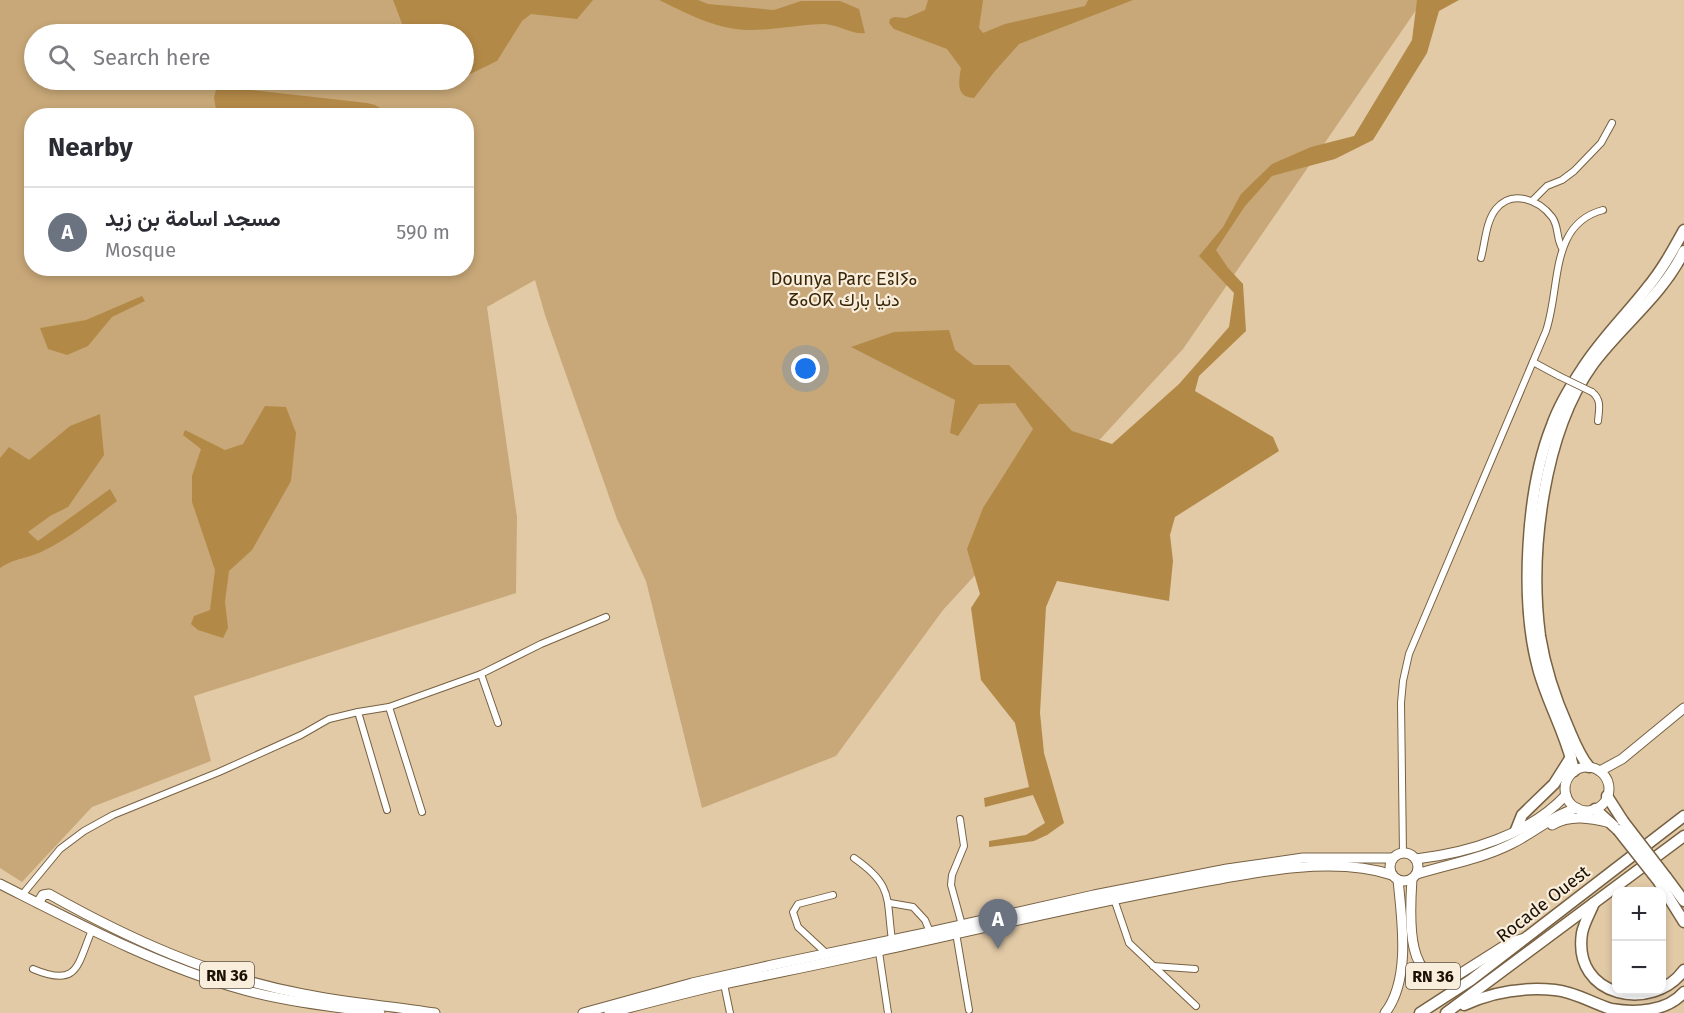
<!DOCTYPE html>
<html lang="en">
<head>
<meta charset="utf-8">
<style>
	:root { --surface:#fff; --page:#f7f7f7; --text:#2b2b33; --muted:#7c7c81; --line:#e1e1e2; --accent:#1970da }
	body { margin:0; font-family:"Fira Sans",Vazirmatn,"Noto Sans Tifinagh",sans-serif; background:var(--page); color:var(--text) }
	.controls { position:absolute; right:18px; bottom:18px; display:grid; overflow:hidden; border-radius:12px; box-shadow:0 3px 9px #0003 }
	.controls button { width:54px; height:54px; display:grid; place-items:center; padding:0; border:0; border-bottom:2px solid var(--line); background:var(--surface); color:var(--text); font:30px sans-serif }
	.you { position:absolute; left:806px; top:369px; width:21px; height:21px; margin:-15px; border:4px solid #fff; border-radius:50%; background:#1a73e8; box-shadow:0 0 0 9px #1a73e833 }
	.badge { display:grid; place-items:center; width:39px; height:39px; border-radius:50%; background:var(--accent); color:#fff; font-size:20px; font-weight:700 }
	.pin { position:absolute; translate:-50% -50px; filter:drop-shadow(0 2px 3px #0008) }
	.pin::after { content:''; position:absolute; top:32px; width:21px; height:18px; background:inherit; clip-path:polygon(0 0,100% 0,50% 100%) }
	.list { margin:0; padding:0; list-style:none }
	h2 { display:flex; justify-content:space-between; align-items:center; height:78px; margin:0; padding:0 24px; font-size:26px }
	h2 small { font-size:20px; font-weight:400; color:var(--muted) }
	.list li { display:grid; grid-template-columns:39px 1fr auto; gap:18px; align-items:center; box-sizing:border-box; height:90px; padding:0 24px; border-top:2px solid var(--line) }
	.list b { display:block; font-size:22px; white-space:nowrap }
	.list p { margin:0; font-size:20px; white-space:nowrap; color:var(--muted) }
	.list em { font-size:20px; font-style:normal; color:var(--muted) }
	.icon { flex:none; width:33px; height:33px; fill:none; stroke:currentColor; stroke-width:2; stroke-linecap:round; stroke-linejoin:round }
	.map { position:relative; flex:none; width:1684px; height:1013px; overflow:hidden }
	.search { position:absolute; background:var(--surface); box-shadow:0 3px 9px #0003; left:24px; top:24px; width:450px; height:66px; display:flex; align-items:center; gap:15px; box-sizing:border-box; padding:0 21px; border-radius:33px; color:var(--muted); font-size:22px }
	.panel { position:absolute; background:var(--surface); box-shadow:0 3px 9px #0003; left:24px; top:108px; width:450px; height:168px; border-radius:24px }
	.map>svg:first-child { display:block }
	.green { fill:#c8a878; fill-rule:evenodd }
	.forest { fill:#b38947 }
	.lines { fill:none; stroke-linecap:round; stroke-linejoin:round }
	.street-casing { stroke:#776142; stroke-width:8 }
	.primary-casing { stroke:#776142; stroke-width:11 }
	.highway-casing { stroke:#776142; stroke-width:13 }
	.street { stroke:#fff; stroke-width:6 }
	.primary { stroke:#fff; stroke-width:9 }
	.highway { stroke:#fff; stroke-width:10 }
	.street-bridge-casing { stroke:#776142; stroke-width:8; stroke-linecap:butt }
	.highway-bridge-casing { stroke:#776142; stroke-width:13; stroke-linecap:butt }
	.street-bridge { stroke:#fff; stroke-width:6 }
	.highway-bridge { stroke:#fff; stroke-width:10 }
	.labels { text-anchor:middle; stroke-width:4.5; stroke-linejoin:round; paint-order:stroke }
	.shield { fill:#f9eddb; stroke:#5d5345; stroke-width:1.5 }
	.shield-label { font-size:16px; font-weight:bold; fill:#1a1105 }
	.park-label { font-size:18px; fill:#382607; stroke:#f9eddb }
	.street-label { font-size:18px; fill:#1a1105; stroke:#f9eddb }
</style>
</head>
<body>
<div class="map">
<svg width="1684" height="1013" viewBox="0 0 1684 1013">
	<rect width="100%" height="100%" fill="#e2caa7"/>
	<path class="green" d="M0 0H1423L1183 349 943 610 836 756 702 808 646 581 617 519 545 315 535 280 487 307 517 517 516 593 194 696 211 761 92 807 22 882 0 868ZM34 34H464V80H34ZM32 116H466V268H32Z"/>
	<g class="forest">
		<polygon points="393,0 593,0 577,19 531,14 522,21 497,61 464,77 464,34 406,34"/>
		<path d="M659 0H698L708 4 774 10 801 1H840L859 9 865 33C854 35 838 25 825 24 799 24 772 31 746 30 713 28 688 14 659 0Z"/>
		<path d="M928 0H983L979 28 983 33 1005 24 1085 6 1088 0H1133L1019 44 995 71 974 98C955 97 959 81 961 68L947 49 894 29 889 23 890 19 894 17 906 18 925 10Z"/>
		<polygon points="1417,0 1459,0 1439,11 1427,53 1373,140 1335,159 1272,176 1245,206 1216,250 1228,268 1243,284 1246,331 1199,376 1195,391 1273,437 1279,451 1175,517 1170,535 1173,561 1169,601 1057,581 1046,607 1040,713 1044,753 1064,823 1047,835 1034,841 989,847 989,841 1026,835 1045,823 1033,795 985,807 984,798 1029,787 1015,723 981,680 971,608 980,594 967,549 983,508 1033,429 1015,403 979,404 958,436 950,433 955,400 851,347 894,332 949,330 955,350 974,365 1009,365 1072,431 1112,444 1179,384 1229,327 1234,293 1199,256 1223,227 1241,194 1272,164 1311,147 1354,136 1412,40"/>
		<polygon points="217,85 224,87 367,103 375,105 383,110 384,115 217,115 214,98"/>
		<polygon points="142,296 145,301 112,317 88,346 67,355 48,349 40,328 86,320"/>
		<polygon points="265,406 286,407 296,433 291,481 252,550 229,571 225,602 228,628 223,638 198,630 191,624 194,616 210,610 215,570 192,502 192,476 201,449 183,435 185,430 225,450 243,444"/>
		<path d="M100 414 104 455 68 507 50 516 28 532 38 541 110 489 117 501C93 519 70 538 43 551 27 559 17 557 0 568V458L9 447 29 460 70 426Z"/>
	</g>
	<g class="lines">
		<defs>
			<g id="street">
				<polyline points="1532,201 1547,186 1562,180 1574,171 1601,143 1612,123"/>
				<path d="M1481 258C1485 243 1486 221 1496 209 1512 189 1539 200 1552 217 1559 226 1556 238 1562 248"/>
				<polyline points="1533,362 1559,376"/>
				<path d="M1592 392C1602 400 1599 409 1598 421"/>
				<polyline points="481,674 498,723"/>
				<polyline points="389,707 422,812"/>
				<polyline points="358,712 387,810"/>
				<polyline points="960,819 964,846 952,875 951,885 962,925"/>
				<path d="M1403 853 1401 703 1403 681 1409 654 1546 331C1561 287 1549 224 1603 210"/>
				<path d="M854 858C894 886 886 898 892 940"/>
				<polyline points="22,895 60,849 84,831 113,815 219,772 301,735 329,719 358,712 389,707 481,674 541,644 606,617"/>
				<polyline points="1114,899 1129,943 1196,1006"/>
				<polyline points="890,903 913,907 925,920 930,932"/>
				<polyline points="956,933 969,1010"/>
				<polyline points="879,952 888,1013"/>
				<polyline points="826,953 798,927 793,912 798,904 833,895"/>
				<polyline points="1153,966 1195,969"/>
				<path d="M33 969C78 988 77 966 92 930"/>
				<polyline points="724,984 730,1013"/>
			</g>
			<g id="primary">
				<circle cx="1587" cy="789" r="22"/>
				<polyline points="1600,771 1622,759 1684,708"/>
				<path d="M1552 825C1571 814 1590 818 1611 823"/>
				<circle cx="1404" cy="867" r="14"/>
				<path d="M1416 859C1468 853 1529 835 1566 795"/>
				<path d="M1417 874C1449 864 1481 859 1511 844 1534 833 1553 815 1577 808"/>
				<path d="M1412 879C1410 910 1403 995 1458 975L1510 942 1525 938"/>
				<path d="M0 884C79 924 158 966 244 990 289 1002 335 1007 380 1013"/>
				<path d="M38 903 43 895 49 894C129 939 213 977 303 994 347 1003 391 1006 435 1013"/>
				<polyline points="583,1013 692,983 772,965 930,932 1094,895 1227,869 1303,858 1393,858"/>
				<path d="M609 1013C647 1003 685 993 724 984 775 973 828 963 879 951 978 929 1077 906 1177 887 1241 875 1330 854 1392 875"/>
				<path d="M1385 1013C1411 980 1402 920 1398 880"/>
			</g>
			<g id="highway">
				<path d="M1589 767C1579 755 1574 741 1568 727 1555 698 1545 667 1540 636 1529 553 1543 433 1593 364 1622 325 1662 296 1684 251"/>
				<path d="M1574 771C1567 735 1547 703 1538 668 1520 601 1526 490 1552 425 1559 405 1570 387 1582 369 1601 339 1626 315 1647 288 1662 270 1673 250 1684 230"/>
				<polyline points="1607,796 1623,821"/>
				<polyline points="1595,809 1618,830"/>
				<polyline points="1516,830 1522,815 1554,784 1571,757"/>
				<polyline points="1666,877 1684,901"/>
				<polyline points="1659,882 1684,922"/>
				<path d="M1594 903C1590 913 1584 923 1582 933 1572 998 1653 1013 1684 970"/>
				<path d="M1464 1005C1492 992 1524 987 1555 990 1575 992 1592 1003 1611 1009 1635 1013 1667 1012 1684 992"/>
				<polyline points="1420,1013 1471,980 1684,816"/>
				<polyline points="1446,1013 1684,836"/>
			</g>
		</defs>
		<use href="#street" class="street-casing"/>
		<use href="#primary" class="primary-casing"/>
		<use href="#highway" class="highway-casing"/>
		<use href="#street" class="street"/>
		<use href="#primary" class="primary"/>
		<use href="#highway" class="highway"/>
		<defs>
			<polyline id="street-bridge" points="1559,376 1592,392"/>
			<g id="highway-bridge">
				<polyline points="1623,821 1666,877"/>
				<polyline points="1618,830 1659,882"/>
			</g>
		</defs>
		<use href="#street-bridge" class="street-bridge-casing"/>
		<use href="#highway-bridge" class="highway-bridge-casing"/>
		<use href="#street-bridge" class="street-bridge"/>
		<use href="#highway-bridge" class="highway-bridge"/>
	</g>
	<g class="labels">
		<g class="shield">
			<rect x="200" y="962" width="54" height="26" rx="4.5"/>
			<rect x="1406" y="963" width="54" height="26" rx="4.5"/>
		</g>
		<g class="shield-label">
			<text x="227" y="981">RN 36</text>
			<text x="1433" y="982">RN 36</text>
		</g>
		<g class="park-label">
			<text x="844" y="285">Dounya Parc ⴹⵓⵏⵢⴰ<tspan x="844" dy="21">ⵒⴰⵔⴽ دنيا بارك</tspan></text>
		</g>
		<g class="street-label">
			<text transform="translate(1543 904) rotate(-38)" y="6">Rocade Ouest</text>
		</g>
	</g>
</svg>
<div class="controls">
<button>+</button>
<button>−</button>
</div>
<div class="you"></div>
<div class="pin badge" style="left:998px;top:949px;background:#6b7280">A</div>
<div class="search"><svg class="icon" aria-label="search" viewBox="0 0 24 24"><circle cx="10" cy="10" r="6"/><path d="M15 15l6 6"/></svg>Search here</div>
<section class="panel">
<h2>Nearby<small></small></h2>
<ul class="list">
<li><span class="badge" style="background:#6b7280">A</span><div><b>مسجد اسامة بن زيد</b><p>Mosque</p></div><em>590 m</em></li>
</ul>
</section>
</div>
</body>
</html>
